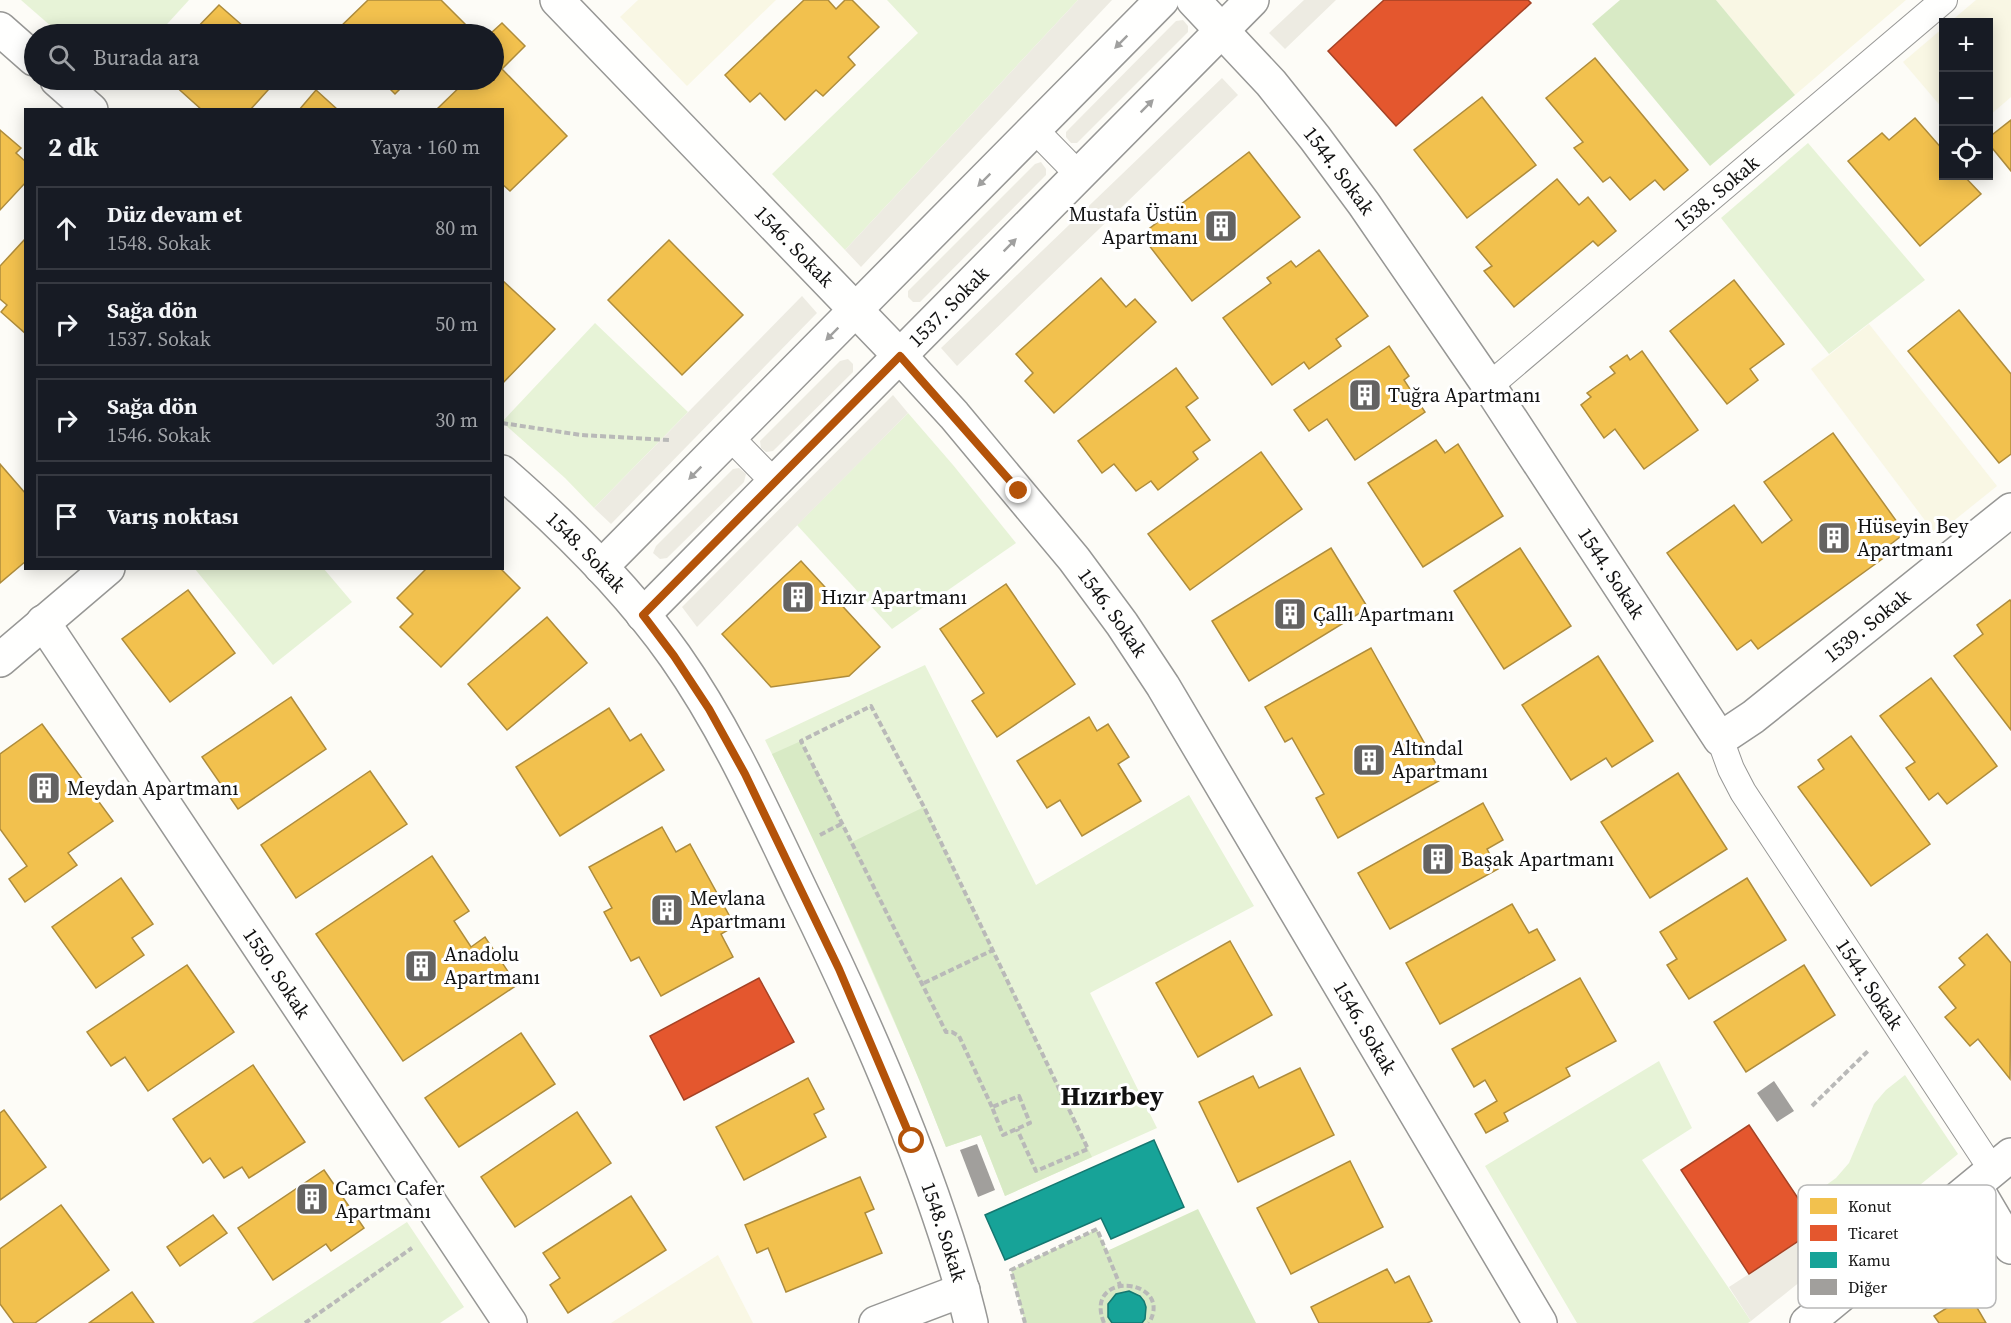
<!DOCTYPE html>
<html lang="tr">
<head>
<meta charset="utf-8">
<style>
	:root { --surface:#171b24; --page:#242831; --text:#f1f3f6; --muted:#9ea1a6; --line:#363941 }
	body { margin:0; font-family:"Source Serif 4",serif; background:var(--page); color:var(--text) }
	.controls { position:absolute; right:18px; top:18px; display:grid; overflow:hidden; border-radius:0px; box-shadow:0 3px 15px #0003 }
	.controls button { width:54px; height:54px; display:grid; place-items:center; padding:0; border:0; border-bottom:2px solid var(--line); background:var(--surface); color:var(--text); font:30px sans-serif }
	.stop { position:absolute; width:18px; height:18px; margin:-14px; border:4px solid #b45309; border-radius:50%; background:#fff }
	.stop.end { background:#b45309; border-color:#fff; box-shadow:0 2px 6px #0008 }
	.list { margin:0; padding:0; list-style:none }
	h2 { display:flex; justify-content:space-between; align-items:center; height:78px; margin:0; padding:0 24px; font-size:26px }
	h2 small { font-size:20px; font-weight:400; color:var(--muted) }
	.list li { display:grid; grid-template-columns:39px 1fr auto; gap:18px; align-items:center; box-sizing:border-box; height:84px; margin:0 12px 12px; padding:0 12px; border:2px solid var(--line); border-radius:0px }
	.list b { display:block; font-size:22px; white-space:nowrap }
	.list p { margin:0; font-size:20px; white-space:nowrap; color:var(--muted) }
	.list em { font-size:20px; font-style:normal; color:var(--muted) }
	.icon { flex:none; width:33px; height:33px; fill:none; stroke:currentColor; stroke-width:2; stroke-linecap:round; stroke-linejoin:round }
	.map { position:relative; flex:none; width:2011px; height:1323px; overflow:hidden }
	.search { position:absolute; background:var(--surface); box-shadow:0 3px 15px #0003; left:24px; top:24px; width:480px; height:66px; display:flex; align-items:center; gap:15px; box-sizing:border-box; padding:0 21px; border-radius:33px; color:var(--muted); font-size:22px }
	.panel { position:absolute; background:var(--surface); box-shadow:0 3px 15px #0003; left:24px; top:108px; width:480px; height:462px; border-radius:0px }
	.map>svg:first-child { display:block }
	.farmland { fill:#f9f7e4 }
	.green { fill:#e7f3d7 }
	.forest { fill:#d8eac5 }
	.plaza { fill:#edebe2 }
	.homes { fill:#f2c14e; stroke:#ae8c3c; stroke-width:1.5 }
	.shops { fill:#e4572e; stroke:#a54225; stroke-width:1.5 }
	.public { fill:#17a398; stroke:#157770; stroke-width:1.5 }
	.building { fill:#a19f9c }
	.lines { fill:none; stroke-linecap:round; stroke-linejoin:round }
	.service-casing { stroke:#979795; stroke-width:28 }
	.minor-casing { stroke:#979795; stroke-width:36 }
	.path { stroke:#b9b9b8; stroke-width:4; stroke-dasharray:6 3; stroke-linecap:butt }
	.service { stroke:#fffffe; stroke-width:26 }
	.minor { stroke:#fffffe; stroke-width:33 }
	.oneway { fill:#a0a09f }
	.route { stroke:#b45309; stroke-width:8 }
	.labels { text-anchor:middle; stroke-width:6; stroke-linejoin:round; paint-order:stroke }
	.street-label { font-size:20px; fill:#111; stroke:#fff }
	.poi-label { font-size:20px; fill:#111; stroke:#fff; text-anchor:start }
	.district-label { font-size:26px; font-weight:bold; fill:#111; stroke:#fff }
	.key { fill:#fff; stroke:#b8b8b8; stroke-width:1.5 }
	.key-label { font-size:16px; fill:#111 }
</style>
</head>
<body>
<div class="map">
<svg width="2011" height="1323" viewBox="0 0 2011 1323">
	<rect width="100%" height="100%" fill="#fdfcf7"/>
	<g class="farmland">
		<polygon points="638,0 776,0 687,86 620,17"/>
		<polygon points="1716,0 1906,0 1795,95"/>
		<polygon points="1976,0 2011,0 2011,97 1989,116 1988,22 1950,22"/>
		<polygon points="1943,28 1943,109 1903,62"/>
		<polygon points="1869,324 1997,486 1936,535 1811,369"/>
		<polygon points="718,1255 753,1323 611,1323"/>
	</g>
	<g class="green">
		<polygon points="21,0 189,0 158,34 60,34"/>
		<polygon points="887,0 1078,0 845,250 772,174 918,33"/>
		<polygon points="1808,143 1925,280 1829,354 1721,218"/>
		<polygon points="595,323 688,412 594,508 565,478 502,422"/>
		<polygon points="908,413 953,465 1016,543 892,629 797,525"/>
		<polygon points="195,569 324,569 352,602 273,665"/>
		<polygon points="925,665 1036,885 1189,795 1254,906 1090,993 1157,1128 1005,1196 981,1135 946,1147 921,1083 814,839 765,740"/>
		<polygon points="1659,1061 1692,1128 1642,1160 1751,1321 1748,1323 1577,1323 1485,1166"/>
		<polygon points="1905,1075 1958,1154 1851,1241 1818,1191 1836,1178 1849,1163 1874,1104 1886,1090"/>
		<polygon points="407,1222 464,1307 440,1323 252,1323"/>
	</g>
	<g class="forest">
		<polygon points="1620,0 1716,0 1795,95 1710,166 1592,24"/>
		<path d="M801 741 852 842 924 807 1092 1157 1005 1196 981 1135 946 1147C894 1014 835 883 772 754Z"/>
		<polygon points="1198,1209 1256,1323 1025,1323 1011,1270 1097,1229 1107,1251"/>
	</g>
	<g class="plaza">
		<polygon points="1078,0 1112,0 861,267 845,250"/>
		<polygon points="1304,0 1336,0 1285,49 1269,33"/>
		<polygon points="1183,20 1188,26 1188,32 1077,143 1071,143 1066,137 1066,132 1176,21"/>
		<polygon points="1222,78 1238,95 957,366 941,348"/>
		<polygon points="1041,162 1046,169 1046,175 920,302 913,302 908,297 908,291 1035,164"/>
		<polygon points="802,296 817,313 611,524 594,508"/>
		<polygon points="848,359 853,364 853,372 773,451 766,452 761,448 760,441 840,361"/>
		<polygon points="893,395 908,413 697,627 682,607"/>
		<polygon points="739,468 746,474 744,482 667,558 660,559 653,553 656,546 733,469"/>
		<polygon points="1835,1218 1851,1241 1751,1321 1729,1287"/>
	</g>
	<g class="homes">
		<polygon points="368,0 441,0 465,24 455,34 337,34 335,32"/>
		<polygon points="804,0 828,0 836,9 845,0 852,0 879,27 848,57 855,65 823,96 816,90 785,120 760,93 750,102 725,75"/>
		<polygon points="219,5 252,34 191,34"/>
		<polygon points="502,23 525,46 502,69 567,136 510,191 502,184 502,110 436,110 467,80 494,80 494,34 490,34"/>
		<polygon points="1595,58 1688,170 1664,190 1655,180 1630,200 1610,177 1603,182 1574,148 1583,142 1546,98"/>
		<polygon points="175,80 277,80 250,110 202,110 172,83"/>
		<polygon points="381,80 409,80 395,94"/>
		<polygon points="316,90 338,110 299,110"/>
		<polygon points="1482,97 1536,165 1467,218 1414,150"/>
		<polygon points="1915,118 1944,151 1944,176 1964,176 1981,194 1920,246 1848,161 1882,133 1889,140"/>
		<polygon points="2011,120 2011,171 1988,143 1988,138"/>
		<polygon points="0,130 21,148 16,153 26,162 26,182 0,210"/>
		<polygon points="1249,152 1300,217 1192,301 1141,235"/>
		<polygon points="1557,179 1579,205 1588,197 1616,231 1598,246 1593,241 1514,307 1484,271 1492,266 1476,247"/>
		<polygon points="26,238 26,334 1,312 7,305 0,299 0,266"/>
		<polygon points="669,240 743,315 682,375 608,300"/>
		<polygon points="1319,250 1368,316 1336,339 1341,346 1309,369 1304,362 1272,385 1223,318 1271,283 1267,278 1291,261 1296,267"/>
		<polygon points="1101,278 1126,307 1135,299 1156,322 1054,413 1025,381 1033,373 1016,354"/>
		<polygon points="502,280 555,329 502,384"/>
		<polygon points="1734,280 1784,344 1750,369 1758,380 1727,404 1670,331"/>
		<polygon points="1959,310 2011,374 2011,454 1999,463 1908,351"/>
		<polygon points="1389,346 1409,376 1404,380 1425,412 1355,460 1327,419 1309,431 1294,410"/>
		<polygon points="1642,351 1698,430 1644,469 1615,429 1604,438 1581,405 1591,397 1587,393 1615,373 1610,367 1627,355 1630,360"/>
		<polygon points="1176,368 1198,398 1186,407 1210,440 1193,452 1198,459 1158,490 1151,481 1136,491 1114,464 1102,473 1078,441"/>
		<polygon points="1833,433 1905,533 1891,544 1896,549 1758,649 1751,640 1737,650 1667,553 1734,505 1762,543 1792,520 1764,482"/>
		<polygon points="1436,440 1445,453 1458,444 1503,516 1423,567 1368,483"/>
		<polygon points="1261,452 1302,509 1190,590 1148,534"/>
		<polygon points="0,464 26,494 26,561 0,583"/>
		<polygon points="1331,548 1368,608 1249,681 1212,621"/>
		<polygon points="1520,548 1571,626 1504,669 1454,591"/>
		<polygon points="801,561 880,647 849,676 771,687 722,634"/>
		<polygon points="427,568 500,568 520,588 441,667 400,627 413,614 397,598"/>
		<polygon points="1006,584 1075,684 997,737 972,701 984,693 940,629"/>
		<polygon points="188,590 235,653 170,702 122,639"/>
		<polygon points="2010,600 2011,602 2011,730 1954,656 1983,634 1977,625"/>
		<polygon points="547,617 587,663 507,730 468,684"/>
		<polygon points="1371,648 1444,778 1338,838 1316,798 1324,794 1292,738 1285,742 1265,707"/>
		<polygon points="1598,656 1653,741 1612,767 1606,758 1571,780 1522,705"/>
		<polygon points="1931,678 1997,766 1947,804 1938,793 1929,800 1906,768 1915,762 1880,716"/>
		<polygon points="291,697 326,749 238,809 202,757"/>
		<polygon points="609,708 630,741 641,734 664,770 560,836 516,767"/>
		<polygon points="1089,717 1097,731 1108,724 1129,757 1118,764 1141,801 1082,836 1060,800 1047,808 1017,761"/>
		<polygon points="42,724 113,821 68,853 77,865 25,902 9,879 27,866 0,829 0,754"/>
		<polygon points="1851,736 1930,844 1871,886 1798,787 1824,769 1818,760"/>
		<polygon points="370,771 407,824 296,898 261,845"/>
		<polygon points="1678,773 1727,849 1650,898 1601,822"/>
		<polygon points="1483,803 1503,840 1487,849 1498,869 1390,929 1358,873"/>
		<polygon points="662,827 676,852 690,844 735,926 721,934 733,957 661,996 639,957 631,961 604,912 612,908 589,867"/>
		<polygon points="432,856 469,911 454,921 471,947 485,937 517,985 403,1061 316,934"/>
		<polygon points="121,878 153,924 132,938 144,955 96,988 52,927"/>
		<polygon points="1747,878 1786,940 1689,999 1667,965 1677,959 1660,932"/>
		<polygon points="1512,904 1529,933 1537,929 1555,960 1440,1024 1406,963"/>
		<polygon points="1987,934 2011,963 2010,1079 1978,1039 1970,1046 1945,1017 1956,1008 1939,987 1965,965 1959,958"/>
		<polygon points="1230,941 1272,1015 1198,1057 1156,983"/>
		<polygon points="187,965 234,1032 148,1091 125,1057 111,1066 87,1032"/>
		<polygon points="1804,965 1835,1015 1746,1072 1714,1022"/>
		<polygon points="1580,978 1616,1041 1566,1068 1570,1076 1504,1113 1508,1121 1486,1133 1475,1114 1497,1101 1485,1080 1474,1087 1452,1049"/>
		<polygon points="521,1033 555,1084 459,1147 425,1098"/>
		<polygon points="253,1065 305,1142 249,1178 242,1167 224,1178 210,1158 203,1163 173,1119"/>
		<polygon points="1300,1068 1334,1135 1238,1182 1199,1102 1253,1076 1259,1088"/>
		<polygon points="808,1078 824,1109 814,1114 826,1137 744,1180 716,1127"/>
		<polygon points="4,1110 46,1167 0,1200 0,1113"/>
		<polygon points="577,1112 611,1163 515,1227 481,1177"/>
		<polygon points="1350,1161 1383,1227 1291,1274 1257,1208"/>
		<polygon points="324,1170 364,1228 331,1251 326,1244 273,1280 238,1228"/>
		<polygon points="860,1177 874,1209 865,1213 882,1253 786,1292 768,1248 757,1253 745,1225"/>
		<polygon points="631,1196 666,1250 568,1313 550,1285 560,1278 543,1253"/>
		<polygon points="61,1205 109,1270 35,1323 14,1323 0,1304 0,1249"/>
		<polygon points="213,1215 227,1233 180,1266 167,1247"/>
		<polygon points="1387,1269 1395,1283 1409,1276 1432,1321 1427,1323 1319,1323 1311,1307"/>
		<polygon points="132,1292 154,1323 89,1323"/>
		<polygon points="1969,1294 1986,1323 1939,1323 1934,1316"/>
	</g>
	<g class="shops">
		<polygon points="1384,0 1528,0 1531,3 1396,126 1328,51"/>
		<polygon points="759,978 794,1042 684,1100 650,1036"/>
		<polygon points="1749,1125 1818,1228 1749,1274 1681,1170"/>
	</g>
	<g class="public">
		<polygon points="1154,1140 1184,1207 1111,1239 1101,1218 1005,1260 985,1215"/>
		<polygon points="1129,1291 1140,1296 1144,1301 1146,1307 1145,1319 1142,1323 1112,1323 1108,1317 1108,1304 1116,1294"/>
	</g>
	<g class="building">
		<polygon points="1774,1081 1794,1111 1777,1122 1757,1093"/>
		<polygon points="977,1144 995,1190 978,1197 960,1150"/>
	</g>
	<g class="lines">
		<defs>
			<g id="service">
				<polyline points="1034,129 1079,175"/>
				<path id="s1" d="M1489 386 1944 0"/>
				<polyline points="730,437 774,482"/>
				<path id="s2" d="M1720 739 1731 769 1743 792 1993 1171"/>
			</g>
			<g id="minor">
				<path id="s3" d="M557 0 900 356 954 415 1074 559 1122 624 1163 686 1540 1323"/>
				<path id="s4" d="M1193 0 1271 83 1315 138 1364 204 1489 386 1720 739 1753 717 2011 510"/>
				<polyline points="0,29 34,59"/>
				<polyline points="57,80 91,110"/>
				<path id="s5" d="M502 472C565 527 627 588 675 656 727 730 764 814 803 895 851 993 896 1093 932 1195 947 1238 961 1280 971 1323"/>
				<polyline points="601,567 1162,0"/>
				<path id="s6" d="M643 615 1252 0"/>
				<path id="s7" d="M43 622 510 1323"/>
				<polyline points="0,660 108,568"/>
				<polyline points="1975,1186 2011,1247"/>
				<polyline points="876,1323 963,1290"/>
				<polyline points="1807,1323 2011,1155"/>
			</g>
		</defs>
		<use href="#service" class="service-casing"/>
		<use href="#minor" class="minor-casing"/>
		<g class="path">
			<polyline points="502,423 581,435 669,440"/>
			<polyline points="820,835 843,823"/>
			<polyline points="924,983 993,950"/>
			<polygon points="1019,1096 1030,1123 1003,1135 992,1107"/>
			<polyline points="1812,1106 1869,1050"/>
			<polyline points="992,1107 959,1036 952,1032 946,1032 801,741 871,706 924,807 1088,1149 1036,1171 1017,1129"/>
			<polyline points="305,1323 412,1248"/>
			<polyline points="1025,1323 1011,1270 1097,1229 1120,1285"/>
			<path d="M1104 1323C1082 1269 1175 1278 1149 1323"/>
		</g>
		<use href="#service" class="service"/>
		<use href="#minor" class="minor"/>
	</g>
	<defs><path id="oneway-solid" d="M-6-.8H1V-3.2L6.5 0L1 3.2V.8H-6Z" transform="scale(1.5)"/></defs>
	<g class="oneway">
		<use href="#oneway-solid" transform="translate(1121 42) rotate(135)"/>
		<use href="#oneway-solid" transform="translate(1147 106) rotate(-45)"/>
		<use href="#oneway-solid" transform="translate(984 180) rotate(135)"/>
		<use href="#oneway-solid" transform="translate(1010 245) rotate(-45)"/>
		<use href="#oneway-solid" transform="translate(832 334) rotate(135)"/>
		<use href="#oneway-solid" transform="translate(695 473) rotate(135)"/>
	</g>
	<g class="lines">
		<polyline class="route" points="912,1141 839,969 745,774 709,709 674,656 643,615 900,356 1019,491"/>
	</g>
	<defs>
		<symbol id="building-square" viewBox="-11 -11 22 22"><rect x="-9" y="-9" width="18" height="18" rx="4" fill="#646362" stroke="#fff"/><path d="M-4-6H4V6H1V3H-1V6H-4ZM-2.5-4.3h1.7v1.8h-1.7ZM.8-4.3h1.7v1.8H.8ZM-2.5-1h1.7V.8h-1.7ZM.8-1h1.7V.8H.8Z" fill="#fff"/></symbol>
	</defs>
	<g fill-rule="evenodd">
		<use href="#building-square" x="1202" y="207" width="38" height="38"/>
		<use href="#building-square" x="1346" y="376" width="38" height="38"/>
		<use href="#building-square" x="1815" y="519" width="38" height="38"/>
		<use href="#building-square" x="779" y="578" width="38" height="38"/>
		<use href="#building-square" x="1271" y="595" width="38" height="38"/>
		<use href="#building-square" x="1350" y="741" width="38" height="38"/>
		<use href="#building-square" x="25" y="769" width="38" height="38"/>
		<use href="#building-square" x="1419" y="840" width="38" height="38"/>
		<use href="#building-square" x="648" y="891" width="38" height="38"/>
		<use href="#building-square" x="402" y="947" width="38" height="38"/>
		<use href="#building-square" x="293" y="1180" width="38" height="38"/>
	</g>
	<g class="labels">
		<g class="street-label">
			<text dy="7" stroke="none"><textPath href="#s4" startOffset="225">1544. Sokak</textPath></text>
			<text dy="7" stroke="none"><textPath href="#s1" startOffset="298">1538. Sokak</textPath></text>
			<text dy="7" stroke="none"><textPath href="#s3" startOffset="342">1546. Sokak</textPath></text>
			<text dy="7" stroke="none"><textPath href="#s6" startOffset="434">1537. Sokak</textPath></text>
			<text dy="7" stroke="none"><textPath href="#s5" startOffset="116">1548. Sokak</textPath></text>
			<text dy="7" stroke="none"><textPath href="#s4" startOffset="711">1544. Sokak</textPath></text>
			<text dy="7" stroke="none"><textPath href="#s3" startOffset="828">1546. Sokak</textPath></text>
			<text dy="7" stroke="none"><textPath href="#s4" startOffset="1095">1539. Sokak</textPath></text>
			<text dy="7" stroke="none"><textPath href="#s7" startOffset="422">1550. Sokak</textPath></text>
			<text dy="7" stroke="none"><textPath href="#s2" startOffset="288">1544. Sokak</textPath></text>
			<text dy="7" stroke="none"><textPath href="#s3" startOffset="1314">1546. Sokak</textPath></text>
			<text dy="7" stroke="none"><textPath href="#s5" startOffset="890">1548. Sokak</textPath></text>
		</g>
		<g class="poi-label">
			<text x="1198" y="221" text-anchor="end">Mustafa Üstün<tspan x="1198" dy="23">Apartmanı</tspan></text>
			<text x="1388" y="402">Tuğra Apartmanı</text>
			<text x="1857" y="533">Hüseyin Bey<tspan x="1857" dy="23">Apartmanı</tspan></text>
			<text x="821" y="604">Hızır Apartmanı</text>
			<text x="1313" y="621">Çallı Apartmanı</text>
			<text x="1392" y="755">Altındal<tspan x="1392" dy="23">Apartmanı</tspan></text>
			<text x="67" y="795">Meydan Apartmanı</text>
			<text x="1461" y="866">Başak Apartmanı</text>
			<text x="690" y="905">Mevlana<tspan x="690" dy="23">Apartmanı</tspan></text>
			<text x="444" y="961">Anadolu<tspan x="444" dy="23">Apartmanı</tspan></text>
			<text x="335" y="1195">Camcı Cafer<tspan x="335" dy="23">Apartmanı</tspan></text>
		</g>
		<g class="district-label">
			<text x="1112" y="1105">Hızırbey</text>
		</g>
	</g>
	<rect x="1798" y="1185" width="198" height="123" rx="9" class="key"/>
	<rect x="1810" y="1198" width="27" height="16" fill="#f2c14e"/>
	<rect x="1810" y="1225" width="27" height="16" fill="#e4572e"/>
	<rect x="1810" y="1252" width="27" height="16" fill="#17a398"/>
	<rect x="1810" y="1279" width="27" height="16" fill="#a19f9c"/>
	<g class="key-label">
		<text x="1848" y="1212">Konut</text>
		<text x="1848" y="1239">Ticaret</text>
		<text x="1848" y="1266">Kamu</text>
		<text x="1848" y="1293">Diğer</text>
	</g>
</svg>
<div class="controls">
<button>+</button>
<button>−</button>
<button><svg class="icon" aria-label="locate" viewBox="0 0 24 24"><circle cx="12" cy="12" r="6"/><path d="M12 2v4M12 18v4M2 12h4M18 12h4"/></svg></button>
</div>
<div class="stop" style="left:912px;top:1141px"></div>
<div class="stop end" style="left:1019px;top:491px"></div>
<div class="search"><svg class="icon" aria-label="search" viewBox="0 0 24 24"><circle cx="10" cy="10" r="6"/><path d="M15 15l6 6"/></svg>Burada ara</div>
<section class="panel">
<h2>2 dk<small>Yaya · 160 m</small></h2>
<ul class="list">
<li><svg class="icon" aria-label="ahead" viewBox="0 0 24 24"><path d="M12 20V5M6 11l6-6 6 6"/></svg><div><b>Düz devam et</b><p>1548. Sokak</p></div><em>80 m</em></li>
<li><svg class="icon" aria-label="right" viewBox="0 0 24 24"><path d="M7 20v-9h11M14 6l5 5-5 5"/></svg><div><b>Sağa dön</b><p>1537. Sokak</p></div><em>50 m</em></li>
<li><svg class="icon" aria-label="right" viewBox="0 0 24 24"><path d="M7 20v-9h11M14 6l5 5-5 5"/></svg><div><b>Sağa dön</b><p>1546. Sokak</p></div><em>30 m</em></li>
<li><svg class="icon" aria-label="arrive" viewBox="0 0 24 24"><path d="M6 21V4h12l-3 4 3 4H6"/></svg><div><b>Varış noktası</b></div></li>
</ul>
</section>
</div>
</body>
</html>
